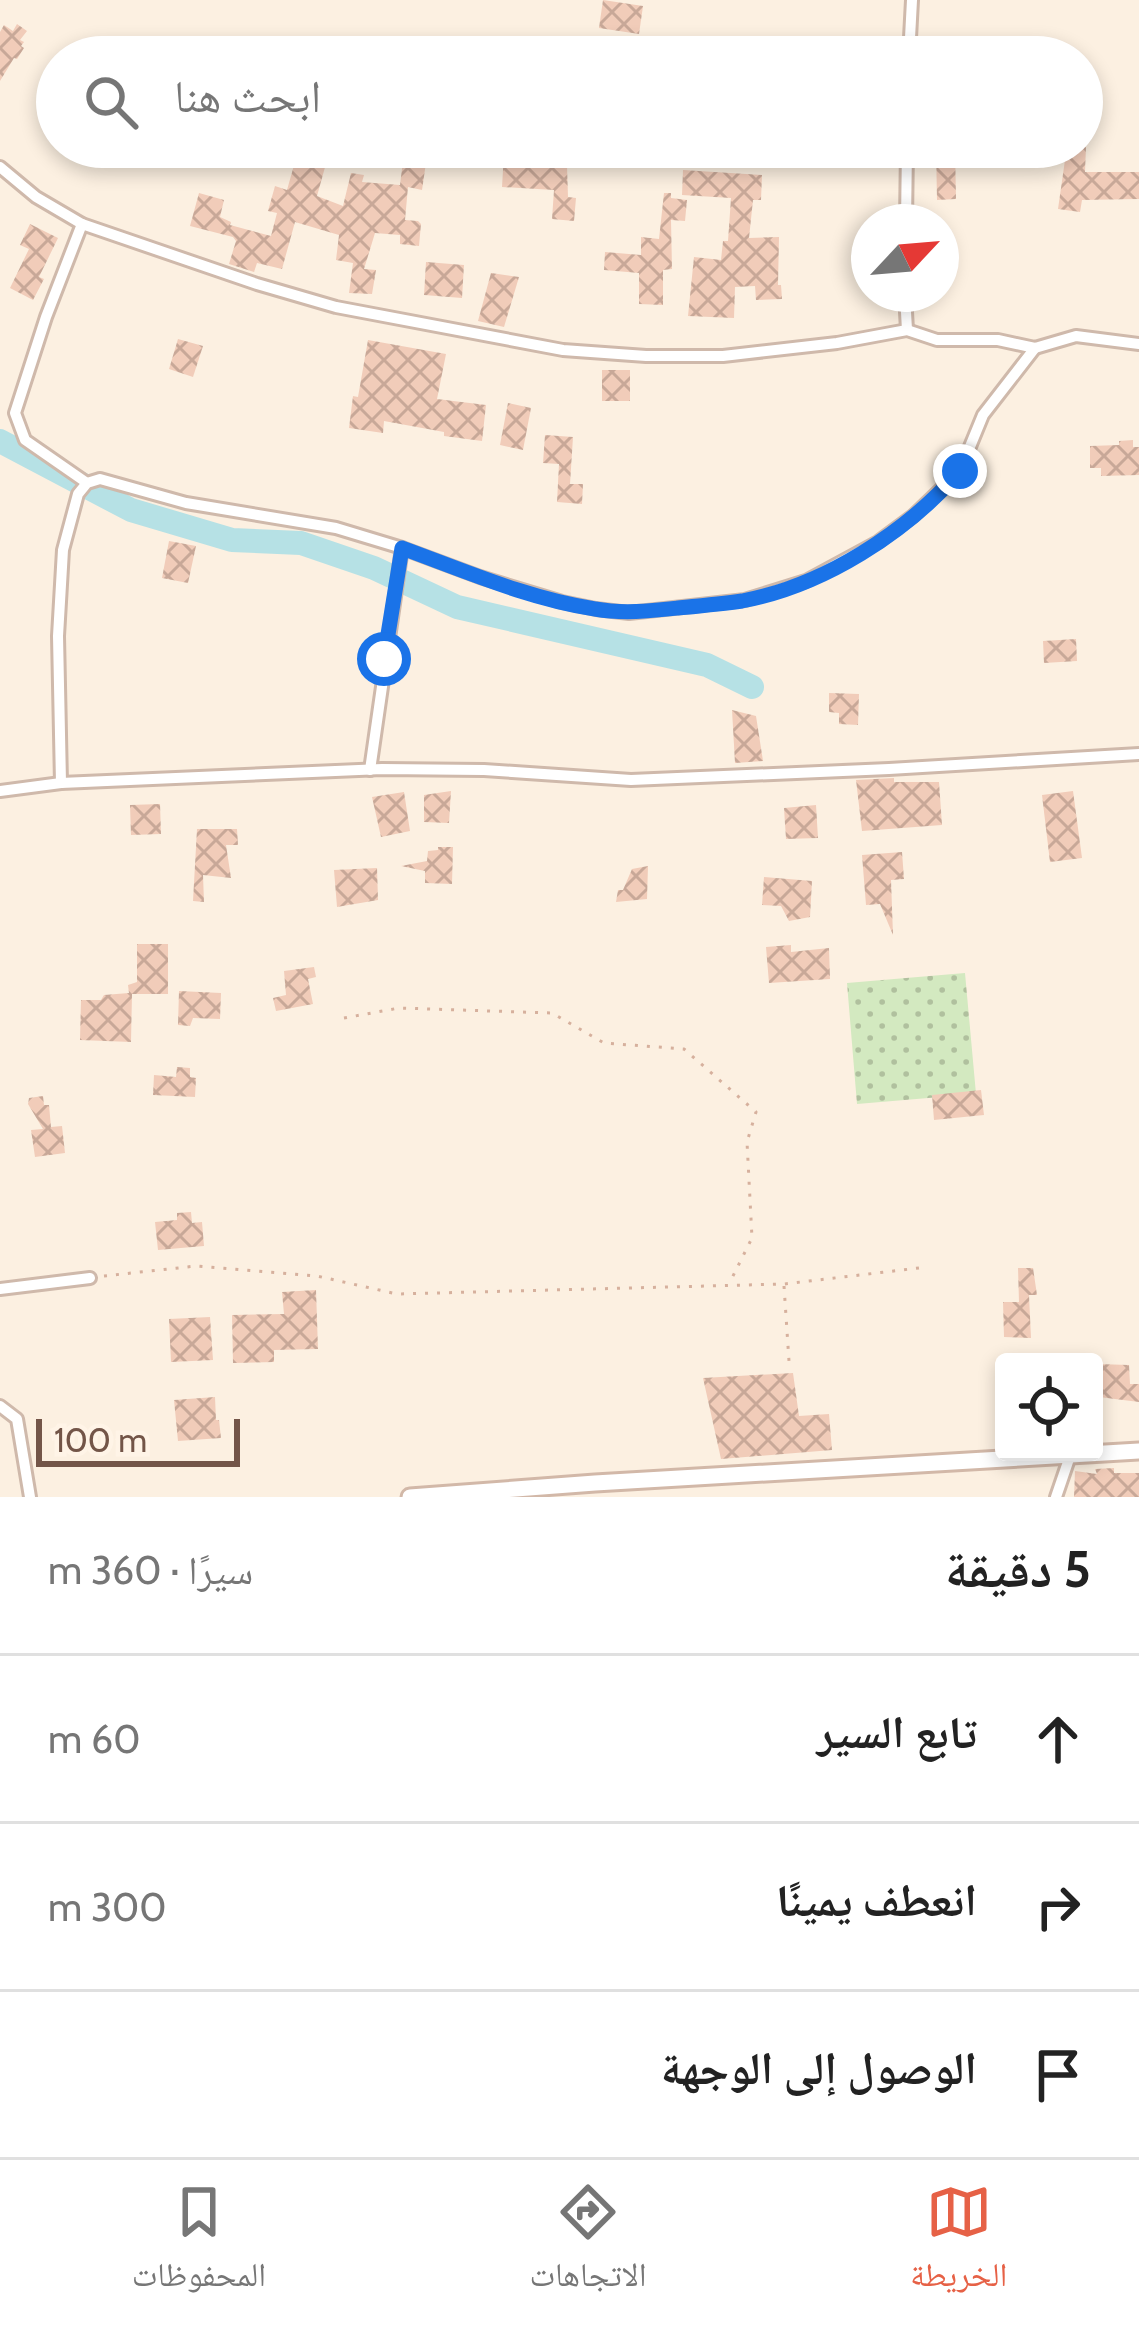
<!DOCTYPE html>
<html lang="ar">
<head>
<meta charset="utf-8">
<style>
	:root { --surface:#fff; --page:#f6f6f6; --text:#222; --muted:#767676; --line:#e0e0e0; --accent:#e66146 }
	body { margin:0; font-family:Cabin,"Noto Naskh Arabic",sans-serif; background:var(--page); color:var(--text); direction:rtl }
	.controls { position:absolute; right:36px; bottom:36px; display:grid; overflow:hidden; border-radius:12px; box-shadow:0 6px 18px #0003 }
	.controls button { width:108px; height:108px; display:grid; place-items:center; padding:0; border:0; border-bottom:3px solid var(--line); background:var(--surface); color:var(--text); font:60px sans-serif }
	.compass { position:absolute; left:851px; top:204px; width:108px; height:108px; border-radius:50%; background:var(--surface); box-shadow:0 6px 18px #0003; rotate:64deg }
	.scale { position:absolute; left:36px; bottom:30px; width:204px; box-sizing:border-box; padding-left:12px; border:6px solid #735548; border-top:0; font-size:33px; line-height:42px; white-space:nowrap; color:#735548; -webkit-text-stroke:9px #fff4e7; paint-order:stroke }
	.stop { position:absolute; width:36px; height:36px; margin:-27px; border:9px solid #1a73e8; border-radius:50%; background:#fff }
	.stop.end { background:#1a73e8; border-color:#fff; box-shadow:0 3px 12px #0008 }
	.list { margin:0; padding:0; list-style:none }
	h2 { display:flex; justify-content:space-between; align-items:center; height:156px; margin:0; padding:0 48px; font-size:51px }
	h2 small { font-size:39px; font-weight:400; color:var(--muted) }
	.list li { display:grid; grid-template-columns:78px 1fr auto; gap:36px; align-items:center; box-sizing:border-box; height:168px; padding:0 48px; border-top:3px solid var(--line) }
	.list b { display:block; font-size:45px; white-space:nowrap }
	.list em { font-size:39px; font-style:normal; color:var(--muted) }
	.icon { flex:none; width:66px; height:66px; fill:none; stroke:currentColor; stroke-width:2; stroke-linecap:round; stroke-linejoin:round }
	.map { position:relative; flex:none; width:1139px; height:1497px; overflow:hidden; direction:ltr }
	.search { position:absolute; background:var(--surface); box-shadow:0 6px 18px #0003; left:36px; right:36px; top:36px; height:132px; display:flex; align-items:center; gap:30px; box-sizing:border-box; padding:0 42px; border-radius:66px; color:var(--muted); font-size:45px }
	.sheet { height:660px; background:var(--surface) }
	nav { display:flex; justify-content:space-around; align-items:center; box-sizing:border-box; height:168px; border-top:3px solid var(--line); background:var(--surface); font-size:33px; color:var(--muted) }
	nav a { display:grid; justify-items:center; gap:6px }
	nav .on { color:var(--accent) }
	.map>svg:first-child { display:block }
	.grass { fill:url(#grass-dots) }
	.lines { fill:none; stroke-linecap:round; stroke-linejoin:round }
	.river { stroke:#b6e1e5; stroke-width:24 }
	.building { fill:url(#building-cross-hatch) }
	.street-casing { stroke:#cfb9ab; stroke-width:16 }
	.secondary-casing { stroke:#d2b8a8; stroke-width:21 }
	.path { stroke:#d6b09d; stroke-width:3; stroke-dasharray:3 9; stroke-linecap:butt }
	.street { stroke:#fff; stroke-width:10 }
	.secondary { stroke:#fff; stroke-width:15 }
	.route { stroke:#1a73e8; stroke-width:15 }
</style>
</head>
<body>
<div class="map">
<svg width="1139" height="1497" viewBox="0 0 1139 1497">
	<defs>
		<pattern id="grass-dots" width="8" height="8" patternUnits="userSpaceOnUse" patternTransform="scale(3)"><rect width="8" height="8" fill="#d3e9c0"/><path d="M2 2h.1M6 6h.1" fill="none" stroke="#b0c09e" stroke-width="1.8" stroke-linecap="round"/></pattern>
		<pattern id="building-cross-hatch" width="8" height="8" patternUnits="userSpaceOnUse" patternTransform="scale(3)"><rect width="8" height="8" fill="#f1ccb9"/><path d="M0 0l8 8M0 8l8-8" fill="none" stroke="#c8a898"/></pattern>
	</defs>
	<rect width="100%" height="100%" fill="#fcf0e1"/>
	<polygon class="grass" points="965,973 976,1094 857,1104 847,983"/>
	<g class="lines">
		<polyline class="river" points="0,441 131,510 232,540 301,543 374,568 457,607 707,665 752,687"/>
	</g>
	<g class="building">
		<polygon points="603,0 643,6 639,34 599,28"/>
		<polygon points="17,24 27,31 20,40 24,42 21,46 24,48 17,59 14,58 0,81 0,32 4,25 13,31"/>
		<polygon points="936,147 955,147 956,199 937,200"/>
		<polygon points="1060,147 1086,147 1085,172 1139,172 1139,199 1082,200 1080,212 1058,209 1065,160 1059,160"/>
		<polygon points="298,151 327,160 317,196 343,206 351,173 364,175 362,182 400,185 404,153 427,156 422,190 408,187 405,220 418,221 421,224 419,246 400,244 400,235 375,233 364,269 376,270 372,294 349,293 353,263 336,260 339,235 295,222 282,269 257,263 254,272 229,264 236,241 233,237 190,226 199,193 224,200 220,217 231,222 230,225 271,236 277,213 268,211 275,186 287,190"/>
		<polygon points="504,153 534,154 534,165 567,166 568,197 576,198 574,221 552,219 554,190 502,187"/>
		<polygon points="683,170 762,175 761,200 753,200 749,238 779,237 778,285 781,285 782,299 756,300 755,286 735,287 734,318 688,316 694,257 721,260 723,241 728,241 731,198 682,195"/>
		<polygon points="664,193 671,193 671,198 687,200 685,221 671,220 672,269 663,270 663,305 639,304 639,273 604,270 605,252 641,255 641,237 659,239"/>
		<polygon points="30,224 58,238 39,277 44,279 33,300 10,288 29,249 20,245"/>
		<polygon points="426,262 464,265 462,298 424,295"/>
		<polygon points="491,273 519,277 504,327 478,321"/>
		<polygon points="178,339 203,346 193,377 169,369"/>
		<polygon points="368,340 446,354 437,399 486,405 482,441 444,436 444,432 384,421 383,433 349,428 353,396 358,397"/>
		<rect x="602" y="370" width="28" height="31"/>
		<polygon points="508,403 531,408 523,450 500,445"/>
		<polygon points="545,435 573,437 570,484 583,484 582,504 557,502 559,464 543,463"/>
		<polygon points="1133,440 1133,447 1139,447 1139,475 1101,476 1101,468 1090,468 1090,446 1119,445 1119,441"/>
		<polygon points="169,541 196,546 188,583 162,578"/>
		<polygon points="1076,639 1077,661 1044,663 1043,641"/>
		<polygon points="829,693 859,694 858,725 839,724 839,713 829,712"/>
		<polygon points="732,710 756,716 763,761 735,763"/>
		<polygon points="894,778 894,782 939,782 942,825 862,831 856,780"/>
		<polygon points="451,791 449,823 424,822 424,795"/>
		<polygon points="1073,791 1082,858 1050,862 1042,795"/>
		<polygon points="404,792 410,831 381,837 372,797"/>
		<polygon points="160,804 161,834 131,835 130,805"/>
		<polygon points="816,805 818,838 786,839 784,808"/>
		<polygon points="197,829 237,829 238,845 226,845 231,878 203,875 204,902 193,901"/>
		<polygon points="438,847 453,847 452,884 425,883 425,871 401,866 427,861 428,851 438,850"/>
		<polygon points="902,852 904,879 891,880 893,935 880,904 866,905 862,855"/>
		<polygon points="648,866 647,899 616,902 618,890 623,890 632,869"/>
		<polygon points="377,868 378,900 337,907 334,870"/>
		<polygon points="764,877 812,881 810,917 789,921 781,906 762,905"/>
		<polygon points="137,944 168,944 168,994 132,994 131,1042 80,1040 81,1000 101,1000 104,995 129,993 128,985 137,982"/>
		<polygon points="791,945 791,952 829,948 830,979 769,983 766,947"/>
		<polygon points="314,967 316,977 308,979 313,1004 276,1011 273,998 286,995 284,971"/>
		<polygon points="179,991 221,993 220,1019 193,1018 190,1026 178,1025"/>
		<polygon points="177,1067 190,1068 190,1077 196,1078 195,1097 153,1095 154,1075 176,1077"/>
		<polygon points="981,1090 984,1115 934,1120 932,1095"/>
		<polygon points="43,1096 44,1105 49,1105 51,1127 62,1126 65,1153 35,1157 31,1130 43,1129 28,1104 29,1098"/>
		<polygon points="191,1212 192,1223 202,1222 204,1246 158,1250 155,1222 177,1220 177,1213"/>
		<polygon points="1018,1268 1033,1268 1037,1295 1029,1295 1031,1338 1004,1337 1003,1302 1019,1302"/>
		<polygon points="316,1290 318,1349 274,1350 274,1362 233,1363 232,1315 284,1314 282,1292"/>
		<polygon points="210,1317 213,1360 171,1362 169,1319"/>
		<polygon points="1097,1364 1129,1365 1130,1384 1139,1384 1139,1402 1099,1397"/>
		<polygon points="793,1373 799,1416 829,1414 832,1450 721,1459 703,1378"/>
		<polygon points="215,1397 216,1420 219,1420 221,1438 178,1441 174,1400"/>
		<polygon points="1114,1468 1114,1473 1139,1473 1139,1497 1074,1497 1075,1471 1097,1474 1095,1469"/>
	</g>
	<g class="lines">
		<defs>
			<g id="street">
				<polyline points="909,57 912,0"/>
				<polyline points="0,167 36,197 82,224 257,284 336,307 563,350 646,356 723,356 837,343 907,330 937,340 998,340 1035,348 1076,336 1139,344"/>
				<polyline points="906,222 907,147"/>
				<polyline points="82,224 46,317 15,413 25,440 87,483"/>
				<polyline points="905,294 907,330"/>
				<polyline points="370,770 402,548"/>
				<polyline points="61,783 58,636 63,550 78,494 87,483 100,479 186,503 336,528 402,548 480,577 562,602 596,609 629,613 745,600 806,581 878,542 913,516 960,471 983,415 1035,348"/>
				<polyline points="0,791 61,783 382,769 484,770 631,780 889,769 1139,754"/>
				<polyline points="0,1289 90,1278"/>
				<polyline points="0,1406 17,1419 30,1497"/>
				<polyline points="1056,1497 1070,1456"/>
			</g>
			<polyline id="secondary" points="410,1497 595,1483 1139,1451"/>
		</defs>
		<use href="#street" class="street-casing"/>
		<use href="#secondary" class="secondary-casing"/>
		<g class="path">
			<polyline points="344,1018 399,1008 552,1013 604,1043 684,1049 756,1112 747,1142 752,1238 729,1284"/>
			<polyline points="104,1276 196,1266 317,1276 397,1294 784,1284 927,1267"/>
			<polyline points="784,1286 789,1361"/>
		</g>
		<use href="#street" class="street"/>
		<use href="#secondary" class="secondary"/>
	</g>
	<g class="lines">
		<path class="route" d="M384 659 402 548C465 571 529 599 595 609 623 614 650 611 678 608 699 606 721 604 742 601 823 586 906 533 960 471"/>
	</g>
</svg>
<div class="controls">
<button><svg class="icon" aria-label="locate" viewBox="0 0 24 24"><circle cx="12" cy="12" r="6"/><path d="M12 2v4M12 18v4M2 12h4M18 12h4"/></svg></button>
</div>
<svg class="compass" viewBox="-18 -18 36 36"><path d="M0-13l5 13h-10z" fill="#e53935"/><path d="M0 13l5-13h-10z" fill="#767676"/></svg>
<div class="scale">100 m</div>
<div class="stop" style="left:384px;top:659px"></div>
<div class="stop end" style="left:960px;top:471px"></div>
<div class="search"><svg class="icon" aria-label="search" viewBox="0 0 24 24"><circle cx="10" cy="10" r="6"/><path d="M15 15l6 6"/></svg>ابحث هنا</div>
</div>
<section class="sheet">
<h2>5 دقيقة<small>سيرًا · 360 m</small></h2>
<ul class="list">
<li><svg class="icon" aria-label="ahead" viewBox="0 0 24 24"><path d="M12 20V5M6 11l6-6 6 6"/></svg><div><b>تابع السير</b></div><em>60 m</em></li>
<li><svg class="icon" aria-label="right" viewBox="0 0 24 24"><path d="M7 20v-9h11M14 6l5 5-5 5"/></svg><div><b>انعطف يمينًا</b></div><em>300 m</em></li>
<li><svg class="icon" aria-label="arrive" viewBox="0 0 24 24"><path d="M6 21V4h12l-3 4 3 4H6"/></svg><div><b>الوصول إلى الوجهة</b></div></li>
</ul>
</section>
<nav>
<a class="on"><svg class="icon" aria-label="map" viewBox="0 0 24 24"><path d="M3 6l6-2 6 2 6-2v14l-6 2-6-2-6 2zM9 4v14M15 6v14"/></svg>الخريطة</a>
<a><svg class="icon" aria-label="directions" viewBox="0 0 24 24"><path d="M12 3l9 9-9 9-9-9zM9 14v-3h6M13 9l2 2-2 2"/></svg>الاتجاهات</a>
<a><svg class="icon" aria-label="saved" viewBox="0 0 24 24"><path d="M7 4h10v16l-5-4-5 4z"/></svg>المحفوظات</a>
</nav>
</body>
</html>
